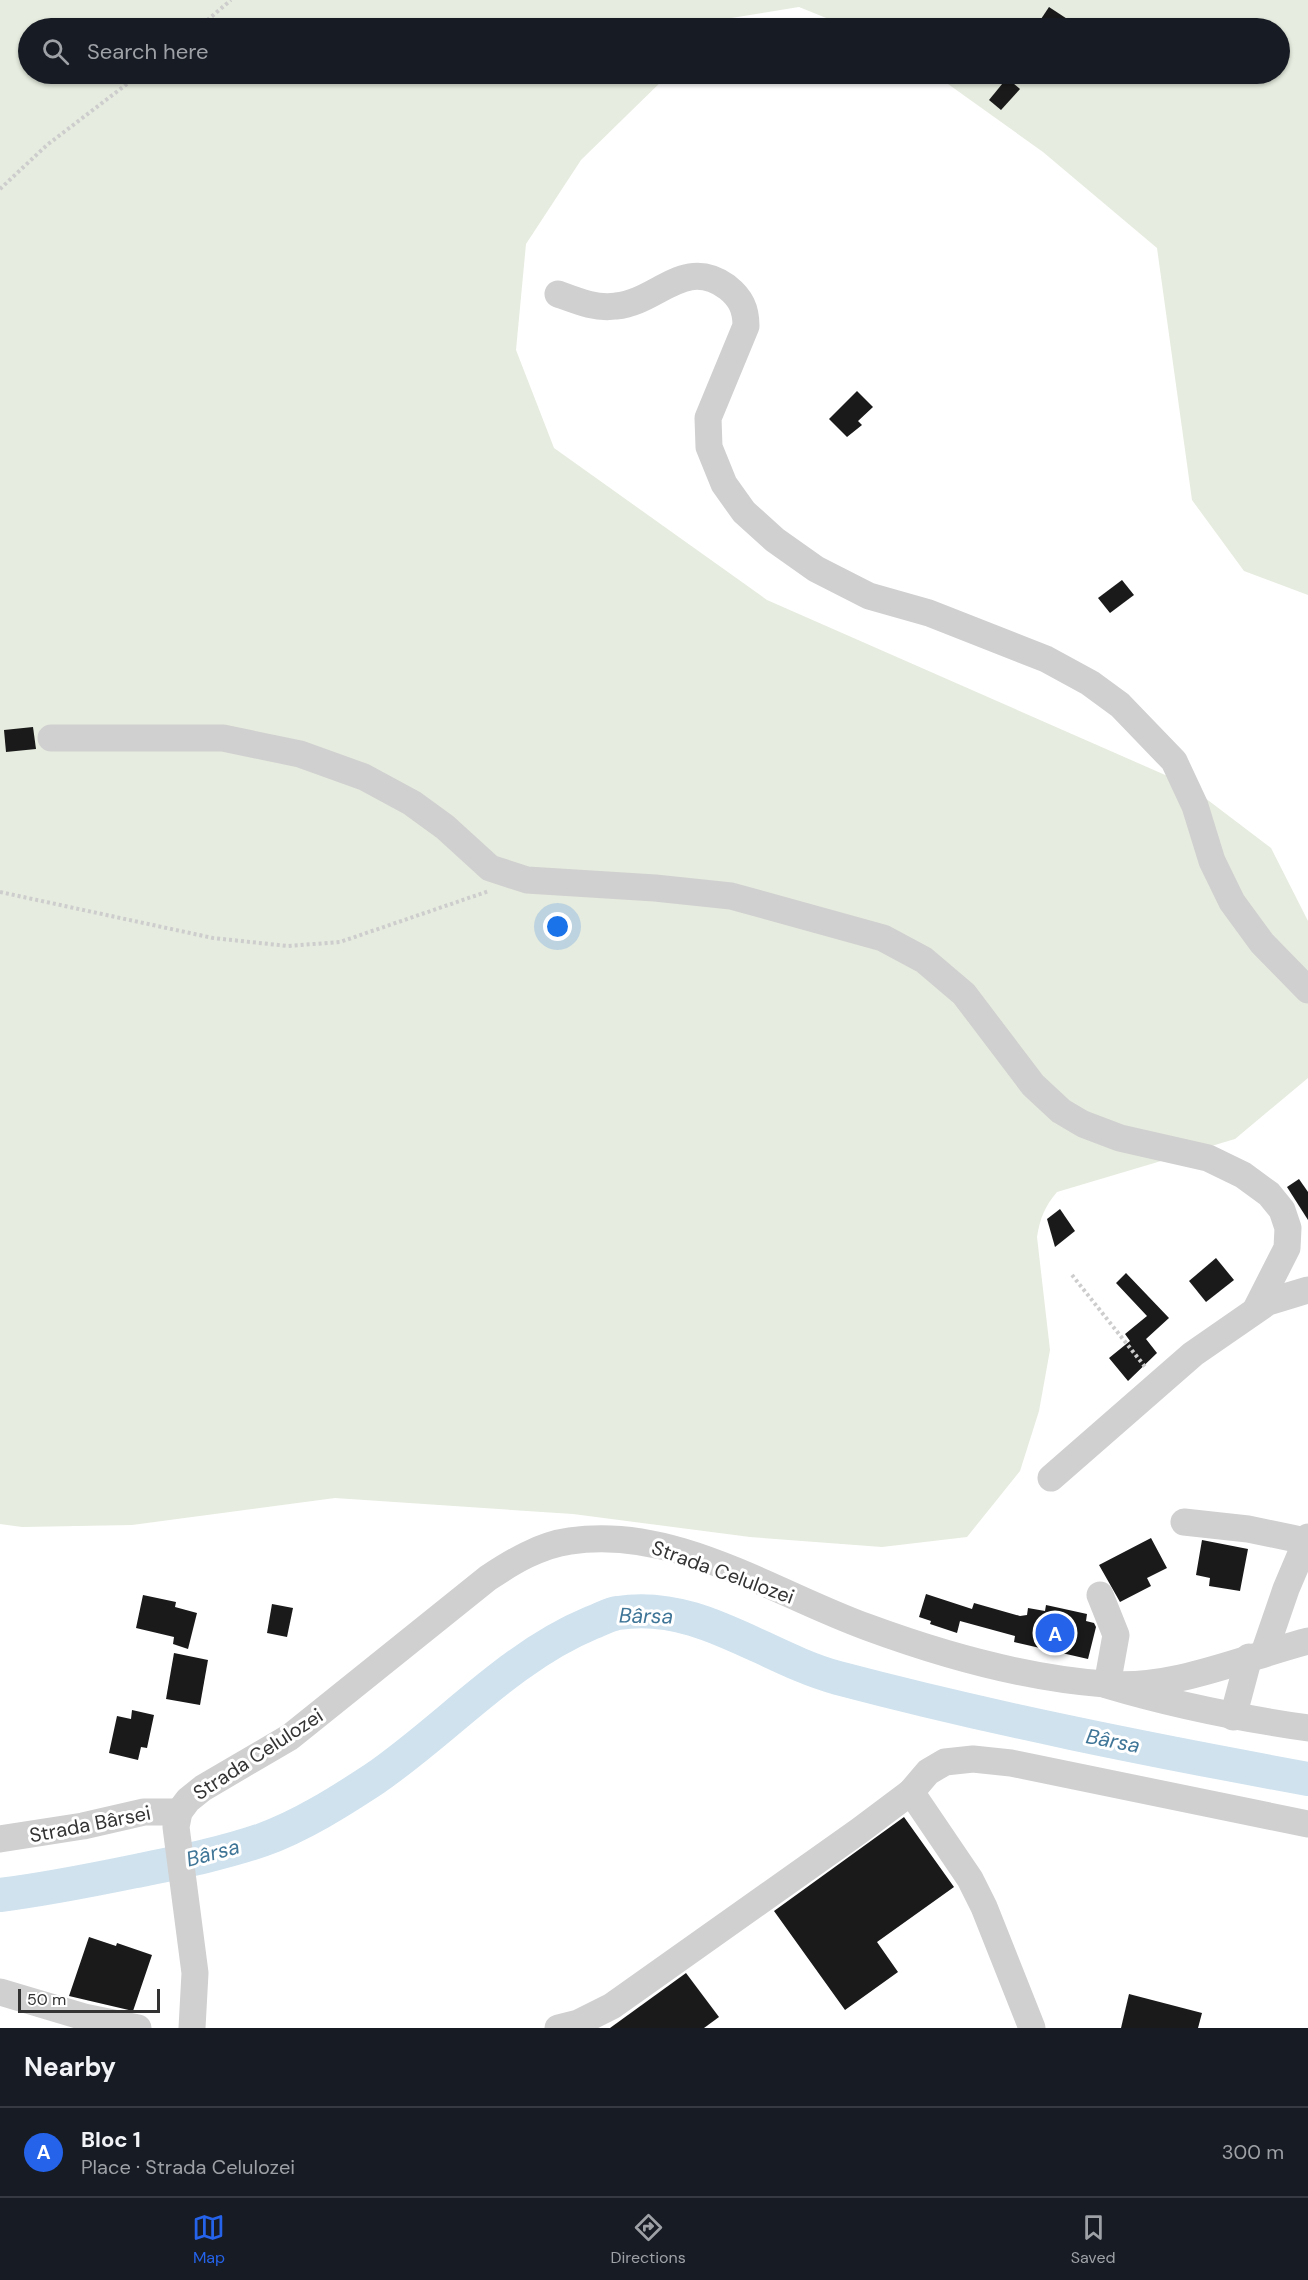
<!DOCTYPE html>
<html lang="en">
<head>
<meta charset="utf-8">
<style>
	:root { --surface:#171b24; --page:#242831; --text:#f1f3f6; --muted:#9ea1a6; --line:#363941; --accent:#2563eb }
	body { margin:0; font-family:"DM Sans",sans-serif; background:var(--page); color:var(--text) }
	.scale { position:absolute; left:18px; bottom:15px; width:142px; box-sizing:border-box; padding-left:6px; border:3px solid #333; border-top:0; font-size:16px; line-height:21px; white-space:nowrap; color:#333; -webkit-text-stroke:4px #fff; paint-order:stroke }
	.you { position:absolute; left:558px; top:927px; width:21px; height:21px; margin:-15px; border:4px solid #fff; border-radius:50%; background:#1a73e8; box-shadow:0 0 0 9px #1a73e833 }
	.badge { display:grid; place-items:center; width:39px; height:39px; border-radius:50%; background:var(--accent); color:#fff; font-size:20px; font-weight:700 }
	.pin { position:absolute; translate:-50% -50%; border:3px solid #fff; box-shadow:0 2px 6px #0006 }
	.list { margin:0; padding:0; list-style:none }
	h2 { display:flex; justify-content:space-between; align-items:center; height:78px; margin:0; padding:0 24px; font-size:26px }
	h2 small { font-size:20px; font-weight:400; color:var(--muted) }
	.list li { display:grid; grid-template-columns:39px 1fr auto; gap:18px; align-items:center; box-sizing:border-box; height:90px; padding:0 24px; border-top:2px solid var(--line) }
	.list b { display:block; font-size:22px; white-space:nowrap }
	.list p { margin:0; font-size:20px; white-space:nowrap; color:var(--muted) }
	.list em { font-size:20px; font-style:normal; color:var(--muted) }
	.icon { flex:none; width:33px; height:33px; fill:none; stroke:currentColor; stroke-width:2; stroke-linecap:round; stroke-linejoin:round }
	.map { position:relative; flex:none; width:1308px; height:2028px; overflow:hidden }
	.search { position:absolute; background:var(--surface); box-shadow:0 2px 4px #0004; left:18px; right:18px; top:18px; height:66px; display:flex; align-items:center; gap:15px; box-sizing:border-box; padding:0 21px; border-radius:33px; color:var(--muted); font-size:22px }
	.sheet { height:168px; background:var(--surface) }
	nav { display:flex; justify-content:space-around; align-items:center; box-sizing:border-box; height:84px; border-top:2px solid var(--line); background:var(--surface); font-size:16px; color:var(--muted) }
	nav a { display:grid; justify-items:center; gap:3px }
	nav .on { color:var(--accent) }
	.map>svg:first-child { display:block }
	.green { fill:#e6ecdf }
	.lines { fill:none; stroke-linecap:round; stroke-linejoin:round }
	.river { stroke:#cfe2ee; stroke-width:34 }
	.building { fill:#1a1a1a }
	.path { stroke:#cdcdcd; stroke-width:4; stroke-dasharray:3 3; stroke-linecap:butt }
	.minor { stroke:#d0d0d0; stroke-width:27 }
	.labels { text-anchor:middle; stroke-width:6; stroke-linejoin:round; paint-order:stroke }
	.street-label { font-size:20px; fill:#333; stroke:#fff }
	.water-label { font-size:21px; font-style:italic; fill:#3f7597; stroke:#fff }
</style>
</head>
<body>
<div class="map">
<svg width="1308" height="2028" viewBox="0 0 1308 2028">
	<rect width="100%" height="100%" fill="#fff"/>
	<path class="green" d="M0 0H1308V595L1244 571 1192 500 1157 248 1043 152 934 74H1280V28H851L799 7 725 19 715 28H28V74H669L581 160 526 244 516 350 554 448 767 600 1188 785 1271 848 1308 921V1078L1235 1139 1057 1192C1045 1206 1040 1218 1037 1237L1050 1350 1039 1411 1020 1471 967 1537 882 1547 750 1537 573 1514 335 1498 132 1525 22 1527 0 1524Z"/>
	<g class="lines">
		<path class="river" d="M0 1895C50 1889 97 1879 146 1869 185 1861 224 1853 262 1840 301 1826 339 1802 374 1779 447 1729 509 1657 591 1623 600 1620 609 1614 618 1613 699 1600 764 1658 838 1678 993 1719 1150 1750 1308 1779"/>
	</g>
	<g class="building">
		<polygon points="1049,7 1081,28 1035,28"/>
		<polygon points="1007,78 1020,89 1001,110 989,100"/>
		<polygon points="857,391 873,407 858,421 862,425 847,437 829,419"/>
		<polygon points="1122,580 1134,595 1110,613 1098,598"/>
		<polygon points="33,727 36,749 6,752 4,730"/>
		<polygon points="1299,1179 1308,1192 1308,1220 1287,1187"/>
		<polygon points="1060,1209 1075,1231 1055,1247 1047,1219"/>
		<polygon points="1216,1258 1234,1280 1206,1302 1189,1281"/>
		<polygon points="1126,1273 1169,1318 1146,1339 1157,1353 1128,1381 1109,1358 1130,1341 1125,1334 1147,1316 1116,1283"/>
		<polygon points="1151,1538 1167,1568 1147,1578 1151,1586 1120,1602 1099,1565"/>
		<polygon points="1202,1540 1248,1549 1240,1591 1209,1586 1210,1578 1196,1575"/>
		<polygon points="926,1594 972,1609 974,1603 1020,1616 1027,1615 1028,1608 1045,1611 1046,1605 1087,1614 1086,1621 1094,1623 1096,1627 1088,1659 1014,1642 1015,1636 960,1621 957,1633 930,1624 931,1621 919,1617"/>
		<polygon points="143,1595 176,1602 175,1607 197,1613 188,1649 173,1644 174,1637 136,1628"/>
		<polygon points="272,1604 293,1608 287,1637 267,1633"/>
		<polygon points="174,1653 208,1660 200,1705 166,1699"/>
		<polygon points="132,1710 154,1715 147,1748 141,1747 138,1760 109,1753 117,1716 131,1719"/>
		<polygon points="904,1817 954,1887 877,1942 898,1972 845,2010 774,1911"/>
		<polygon points="89,1937 116,1946 117,1943 152,1955 133,2011 69,1996"/>
		<polygon points="686,1973 719,2017 704,2028 610,2028"/>
		<polygon points="1129,1994 1202,2013 1198,2028 1121,2028"/>
	</g>
	<g class="lines">
		<g class="path">
			<polyline points="198,28 231,0"/>
			<polyline points="0,189 47,145 140,74"/>
			<polyline points="0,892 213,938 288,946 340,942 489,891"/>
			<polyline points="1072,1275 1146,1368"/>
		</g>
		<g class="minor">
			<path d="M558 294C577 301 596 309 616 306 658 302 684 256 727 287 741 298 746 309 746 326L708 418 709 447 724 484 744 512 775 540 816 569 869 596 929 613 1046 659 1090 683 1120 705 1174 761 1195 806 1212 861 1232 902 1262 943 1308 990"/>
			<polyline points="51,738 223,738 300,754 364,777 412,803 445,827 490,868 527,880 655,888 731,896 883,938 924,960 964,994 1033,1085 1061,1111 1083,1124 1120,1138 1208,1158 1243,1175 1269,1194 1282,1210 1288,1228 1287,1248 1256,1309"/>
			<polyline points="1051,1478 1193,1354 1268,1302 1308,1290"/>
			<polyline points="1184,1522 1248,1529 1306,1541"/>
			<path d="M1100 1595 1116 1635 1107 1685C1174 1705 1239 1718 1308 1728"/>
			<polyline points="1264,1653 1286,1589 1308,1537"/>
			<polyline points="1233,1717 1249,1657"/>
			<polyline points="911,1792 970,1879 984,1907 1032,2028"/>
			<polyline points="0,1839 83,1826 144,1812 179,1812"/>
			<polyline points="0,1992 84,2017 138,2028"/>
			<path d="M192 2028 195 1973 176 1827 179 1812 188 1800 203 1788 290 1737 488 1578C512 1562 540 1545 570 1541 674 1525 773 1593 867 1627 943 1655 1023 1678 1105 1684 1173 1690 1243 1658 1308 1641"/>
			<polyline points="558,2028 578,2023 612,2006 859,1831 911,1792 928,1772 945,1762 973,1759 1011,1763 1308,1824"/>
		</g>
	</g>
	<g class="labels">
		<g class="street-label">
			<text transform="translate(723 1572) rotate(20)" y="7">Strada Celulozei</text>
			<text transform="translate(258 1754) rotate(-33)" y="7">Strada Celulozei</text>
			<text transform="translate(90 1824) rotate(-11)" y="7">Strada Bârsei</text>
		</g>
		<g class="water-label">
			<text transform="translate(646 1616) rotate(1)" y="7">Bârsa</text>
			<text transform="translate(1113 1741) rotate(11)" y="7">Bârsa</text>
			<text transform="translate(213 1853) rotate(-15)" y="7">Bârsa</text>
		</g>
	</g>
</svg>
<div class="scale">50 m</div>
<div class="you"></div>
<div class="pin badge" style="left:1055px;top:1633px">A</div>
<div class="search"><svg class="icon" aria-label="search" viewBox="0 0 24 24"><circle cx="10" cy="10" r="6"/><path d="M15 15l6 6"/></svg>Search here</div>
</div>
<section class="sheet">
<h2>Nearby<small></small></h2>
<ul class="list">
<li><span class="badge">A</span><div><b>Bloc 1</b><p>Place · Strada Celulozei</p></div><em>300 m</em></li>
</ul>
</section>
<nav>
<a class="on"><svg class="icon" aria-label="map" viewBox="0 0 24 24"><path d="M3 6l6-2 6 2 6-2v14l-6 2-6-2-6 2zM9 4v14M15 6v14"/></svg>Map</a>
<a><svg class="icon" aria-label="directions" viewBox="0 0 24 24"><path d="M12 3l9 9-9 9-9-9zM9 14v-3h6M13 9l2 2-2 2"/></svg>Directions</a>
<a><svg class="icon" aria-label="saved" viewBox="0 0 24 24"><path d="M7 4h10v16l-5-4-5 4z"/></svg>Saved</a>
</nav>
</body>
</html>
